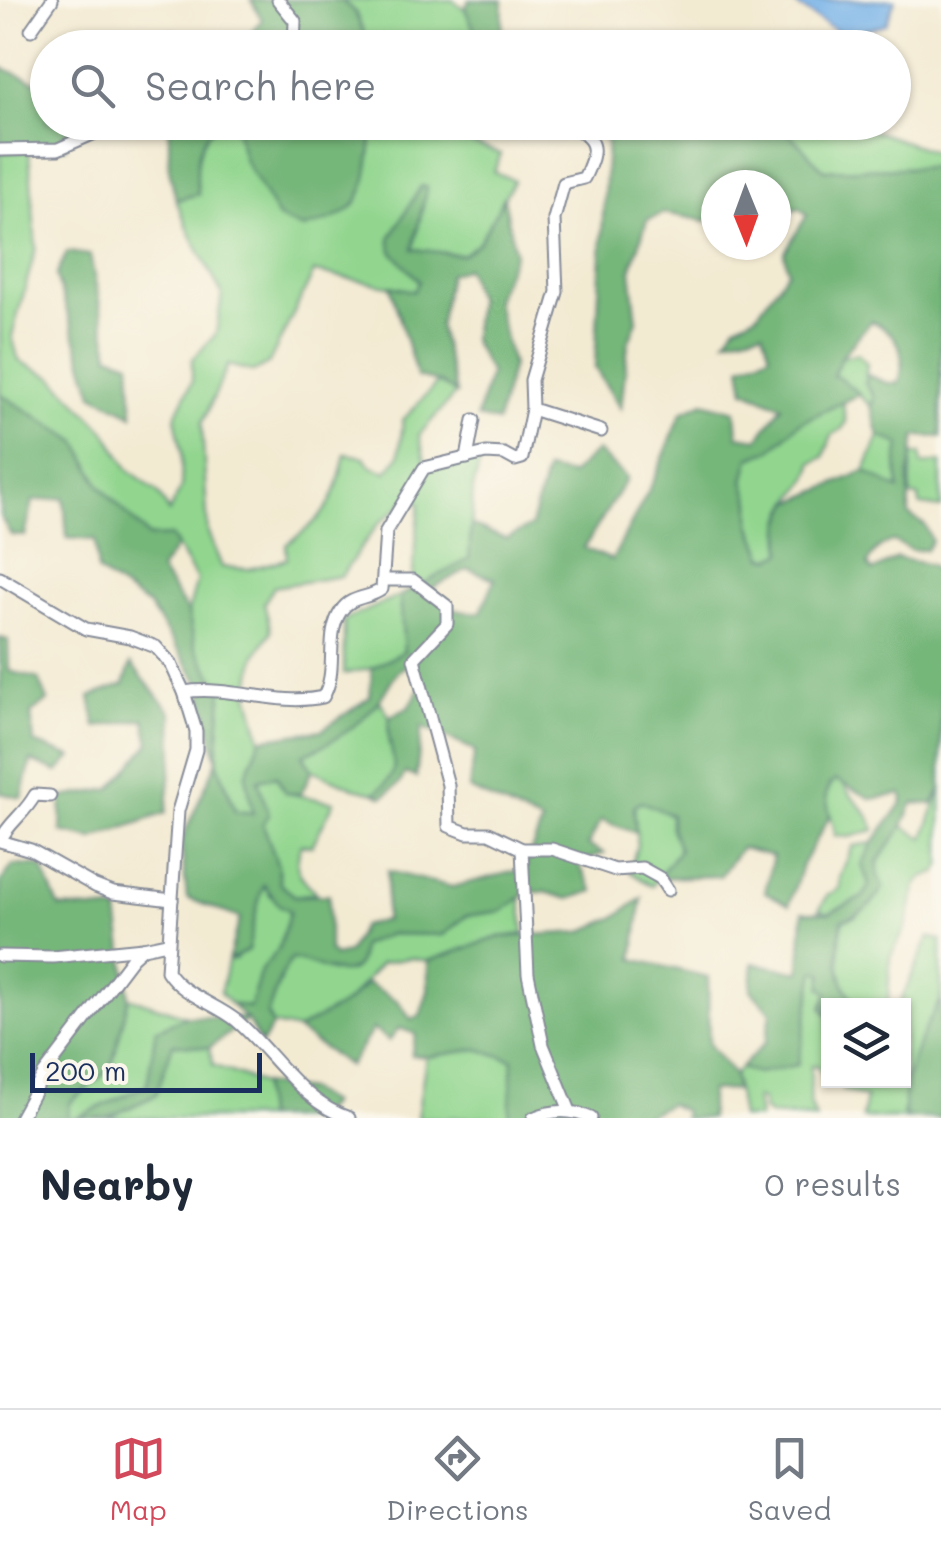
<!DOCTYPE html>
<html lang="en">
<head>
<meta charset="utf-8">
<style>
	:root { --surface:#fff; --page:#f2f2f3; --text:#1f2937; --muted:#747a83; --line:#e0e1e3; --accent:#d1495b }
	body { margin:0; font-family:Mali,sans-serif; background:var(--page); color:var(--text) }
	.controls { position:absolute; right:30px; bottom:30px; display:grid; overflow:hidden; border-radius:0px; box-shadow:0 2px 8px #0004 }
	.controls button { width:90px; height:90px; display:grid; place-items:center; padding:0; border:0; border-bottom:2px solid var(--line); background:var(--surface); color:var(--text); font:50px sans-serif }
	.compass { position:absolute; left:701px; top:170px; width:90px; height:90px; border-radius:50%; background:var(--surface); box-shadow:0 2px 8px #0004; rotate:179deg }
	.scale { position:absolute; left:30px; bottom:25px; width:232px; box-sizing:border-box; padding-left:10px; border:5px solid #1b2f5e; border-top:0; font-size:28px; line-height:35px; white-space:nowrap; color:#1b2f5e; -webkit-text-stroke:8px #fbf7ec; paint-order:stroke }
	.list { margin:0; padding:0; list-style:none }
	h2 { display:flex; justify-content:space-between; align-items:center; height:130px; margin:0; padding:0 40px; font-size:42px }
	h2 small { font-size:32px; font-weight:400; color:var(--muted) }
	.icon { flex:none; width:55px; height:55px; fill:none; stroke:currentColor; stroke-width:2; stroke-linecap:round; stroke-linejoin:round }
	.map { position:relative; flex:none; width:941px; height:1118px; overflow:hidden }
	.search { position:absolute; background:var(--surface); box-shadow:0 2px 8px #0004; left:30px; right:30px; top:30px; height:110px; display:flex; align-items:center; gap:25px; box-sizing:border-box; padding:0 35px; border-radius:55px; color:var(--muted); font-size:38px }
	.sheet { height:290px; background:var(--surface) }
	nav { display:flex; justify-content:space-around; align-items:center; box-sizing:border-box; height:140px; border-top:2px solid var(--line); background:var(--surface); font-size:28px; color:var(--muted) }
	nav a { display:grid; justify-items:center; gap:5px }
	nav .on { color:var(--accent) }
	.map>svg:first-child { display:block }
	.green { fill:#91d58e; stroke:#568276; stroke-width:2.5 }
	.forest { fill:#74b679; stroke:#48726c; stroke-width:2.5; fill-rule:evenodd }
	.water { fill:#77b2e8; stroke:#4970a3; stroke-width:2.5 }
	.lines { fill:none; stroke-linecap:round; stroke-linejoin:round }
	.minor-casing { stroke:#878c98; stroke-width:15 }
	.minor { stroke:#fff; stroke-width:11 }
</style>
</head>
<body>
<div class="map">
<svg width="941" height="1118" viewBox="0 0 941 1118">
	<rect width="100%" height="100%" fill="#fbf7ec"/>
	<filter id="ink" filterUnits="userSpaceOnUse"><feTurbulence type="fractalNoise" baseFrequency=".01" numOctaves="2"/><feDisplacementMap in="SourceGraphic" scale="20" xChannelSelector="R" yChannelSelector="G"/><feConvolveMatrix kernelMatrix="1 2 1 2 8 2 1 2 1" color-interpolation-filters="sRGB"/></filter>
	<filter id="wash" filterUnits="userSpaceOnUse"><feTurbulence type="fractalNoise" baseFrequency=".0048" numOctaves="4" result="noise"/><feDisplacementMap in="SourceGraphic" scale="40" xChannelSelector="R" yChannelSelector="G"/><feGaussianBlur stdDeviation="2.25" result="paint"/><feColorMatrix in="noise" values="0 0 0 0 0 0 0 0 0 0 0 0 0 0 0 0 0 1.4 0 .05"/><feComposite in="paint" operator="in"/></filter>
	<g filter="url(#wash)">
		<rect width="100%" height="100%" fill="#f3ead2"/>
		<g class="green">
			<polygon points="341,0 453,0 465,9 482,47 370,47 355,12"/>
			<polygon points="825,122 856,125 941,154 941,167 824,170 779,123"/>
			<path d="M221 123H235L244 159 373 133 370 123H469L465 141 501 154 494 172 514 180 479 242 463 255 413 249 427 188 392 251 419 281 415 291 314 272 269 363 254 372 228 365 202 424 208 533 222 567 249 569 287 559 286 545C328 514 334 505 345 454L365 457 372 467 387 472 399 456 403 420 438 382 456 393 419 435 426 465 481 458 473 489 470 559 411 591 420 503 411 498 378 524 341 576 274 587 264 603 271 631 255 657 249 693 261 739 246 775 254 813 236 811 217 761 222 692 195 647 188 612 197 580 171 537H149L100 486 78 442 0 394V153L29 150 36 248 12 336 19 361 53 377 105 431 128 469 158 493 169 512 181 488 182 453 175 417 192 382V360L216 334 222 294 191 235 176 200 198 194C195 168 196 136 221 123Z"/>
			<polygon points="858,354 867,364 865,382 874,397 871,406 840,378 833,377 841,357"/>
			<path d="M842 400 846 422 842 429 832 435 824 457 812 463C812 482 792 495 785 512 779 525 782 540 783 553L772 558 765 557 751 524V502L744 481 750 458 771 450 799 423Z"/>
			<polygon points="879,436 901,443 897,462 899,491 865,471"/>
			<polygon points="921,454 922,465 941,462 941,508 920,505 919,497 910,496 912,455"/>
			<polygon points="400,596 404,651 372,668 344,674 344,620"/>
			<path d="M380 701 390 717C382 754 412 766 375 793L354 788 312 770 303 755C334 742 356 726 380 701Z"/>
			<path d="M276 776 286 793 334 802 312 846 301 844C293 872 298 873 316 893L295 896 279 884 278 866 263 824 258 780Z"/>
			<path d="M836 780 844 784C851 802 872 811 874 830L850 837 835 836C835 817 816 795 836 780Z"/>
			<path d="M941 789V866L937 873 923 877 916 886 906 928 890 957 888 1005H858C835 982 837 952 843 920L857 916 877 876 878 863 902 826 924 838Z"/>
			<polygon points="640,801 671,814 671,828 679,850 652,886 630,872 637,845 634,807"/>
			<polygon points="873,843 862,865 869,884 863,898 829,913 819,910 828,895 840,888 840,877 853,846"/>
			<polygon points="264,884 270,895 290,911 278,950 261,970 250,1008 231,1004 220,993 228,961 236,959"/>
			<polygon points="521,898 524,934 499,937 428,961 410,958 381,963 347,1002 297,1030 273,1025 267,1015 280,979 291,959 300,959 333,972 359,952 362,945 390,934 443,935 466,916 501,911"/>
			<polygon points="929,937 941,940 941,999 917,1046 903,1113 906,1118 862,1118 866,1098 843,1090 844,1081 904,1080 904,1006 899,1005"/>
			<polygon points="814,971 823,972 828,993 822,1008 828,1016 828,1078 824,1079 817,1065 811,1066 810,1104 816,1118 769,1115 763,1109 762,1099 756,1098 759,1118 741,1118 734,1075 740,1068 751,1069 808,999"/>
			<polygon points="129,997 186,1016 156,1030 147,1085 77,1118 68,1118 70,1103 111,1068"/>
			<polygon points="172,1043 209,1048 213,1065 262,1084 265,1118 107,1118 156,1095"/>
			<polygon points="478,1049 514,1060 509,1118 417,1118 426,1057"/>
		</g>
		<g class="forest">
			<polygon points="251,0 341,0 355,12 370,47 240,48 262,20"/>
			<polygon points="469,0 503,0 502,41 497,47 482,47 465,9"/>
			<polygon points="91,29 113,36 175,31 200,47 64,47"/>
			<polygon points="0,67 47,86 48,122 68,123 66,147 0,153"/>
			<path d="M169 123H221C195 136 195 169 198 194L176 200 169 169Z"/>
			<path d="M235 123H370C374 136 371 148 369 162 362 212 348 214 303 229L278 218 244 159Z"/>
			<path d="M580 123H779L824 170 941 167V437L916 436 909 474V515L925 525 932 541 926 550H911L893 541C881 545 871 553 868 565L873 571 897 558 931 565 941 577V789L933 804 913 803 902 828 878 862V876L883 888C873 905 862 915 842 920 837 954 834 980 858 1005L828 1006V1016L822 1008 828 993 821 987 823 973 815 971 798 1065 758 1073 740 1068 766 1042 771 1012 751 990 753 963 800 972 803 912 829 913 863 897 869 884 862 865 873 843 903 802 902 794 872 799 836 780 829 785 826 796 830 816 802 865 789 905 765 892 773 856 741 848 720 876 658 878 679 850 671 828V815L640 801 634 807 636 833 601 820 588 845 604 853 578 863 594 891 569 899 545 892H528L502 911 466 916 443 935 390 934 362 945C360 950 361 956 359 961 349 987 308 959 291 959L280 979 267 1015 273 1025 261 1044 247 1020 209 1048 173 1044 156 1095 107 1118H77L147 1085 156 1030 186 1016 246 1019 231 1004 250 1007 261 970 278 950 290 911 279 905 264 885C255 906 254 928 248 950L228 961 240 918 187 898 181 841 217 761 201 685 149 606 98 572 95 540 67 538 64 498 33 501 25 536 11 535 0 516V394L78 442 100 486 149 537 171 536 177 546 160 570 188 612 195 647 222 692 217 761 235 811 253 813 246 775 261 739 322 730 370 697 372 668 404 651 400 596 469 559 471 525 506 539 531 526 546 470 571 475 597 451 627 478 584 548 612 560 653 482 682 412 704 402 736 411 738 436 758 439 782 406 745 390 741 366 770 354 763 331 726 339 736 325 757 314 788 271 784 253 807 215 799 208 776 214V185H716V202L707 221 664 213 647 220 631 270 637 321 628 343 621 409 595 368 607 141ZM871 321C900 334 907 352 899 383H887L867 375 865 383 874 397 871 406 879 436 900 444 897 462 899 490 865 471 790 503 782 522 783 553 772 558 764 557 751 524V502L744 481 750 458 771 450 799 423 860 394 840 378 833 376 841 357ZM468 569 495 579 481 612C459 613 442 610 432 588ZM407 665 416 670 421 687 409 707 390 717C382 754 412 766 375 793L383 797 400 783 405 773 416 777 422 727 475 750 469 789 542 823 524 869 452 887 388 871 385 920 362 926 348 953 334 956 329 950V895L295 896 280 884 278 866 263 824 269 815 258 780 276 776 286 793 301 794 312 770 303 755C332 743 357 728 377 703 389 689 390 675 407 665Z"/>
			<polygon points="421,186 427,187 413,249 463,255 479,242 504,198 515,253 495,299 512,365 497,422 477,417 490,373 472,340 477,300 466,268 449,274 439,327 456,393 438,382 417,377 390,286 414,291 419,281 392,251 390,238"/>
			<polygon points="67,252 90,255 110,355 130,362 133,415 93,394 56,276"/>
			<polygon points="0,638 8,640 9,671 39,679 48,701 31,713 34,743 72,757 58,772 31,761 22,798 0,793"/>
			<polygon points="131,664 172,713 173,754 166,813 93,839 61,832 62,797 111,789 150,743 145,719 96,727 90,697 124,684"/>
			<polygon points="13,865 42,866 59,907 118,911 129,997 111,1068 70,1103 68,1118 0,1118 0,883"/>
			<polygon points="642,898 633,959 708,977 709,1044 734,1075 736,1090 710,1091 710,1118 683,1118 684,1111 669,1104 641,1118 574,1118 572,1105 524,1118 509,1118 513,1060 478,1049 426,1057 411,1055 416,1034 399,1028 389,1041 373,1029 349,1066 297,1030 347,1002 367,983 398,1001 411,1019 420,1016 428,991 428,961 499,937 581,932 614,918"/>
			<path d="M941 999V1118H906C896 1085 924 1028 941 999Z"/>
			<polygon points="262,1084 308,1090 330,1103 318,1118 265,1118"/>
		</g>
		<polygon class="water" points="795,0 895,0 886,24 843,35 796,5"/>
	</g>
	<g filter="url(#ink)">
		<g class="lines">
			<defs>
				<g id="minor">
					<polyline points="278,0 295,21 294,48"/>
					<polyline points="31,30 52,0"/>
					<path d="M504 122C523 131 534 136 552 122"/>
					<polyline points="0,150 58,149 120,122"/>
					<polyline points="532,409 601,431"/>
					<polyline points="467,458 474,420"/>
					<path d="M0 578 86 629 130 637 156 647 171 664 184 692 196 731V750L178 811 167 971C182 995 215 1003 237 1021 273 1052 302 1103 349 1118"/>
					<polyline points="385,580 413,580 447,606 447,624 414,659 448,785 449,826 467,833 489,833 522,849 552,849 615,870 642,868 660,878 668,890"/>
					<path d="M184 692C231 685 278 707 323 697 339 671 324 636 341 611 351 595 370 599 382 589L386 531 424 468 486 453 504 454 515 460 522 458 532 409 531 380 557 292 554 219 564 183 584 178C600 145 596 141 567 122"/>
					<path d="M50 796 35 795C24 815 9 822 0 841L31 850 95 886 113 893 172 900"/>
					<polyline points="522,849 528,974 543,1045 570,1111"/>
					<polyline points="0,956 53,957 143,948"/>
					<polyline points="20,1118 44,1074 132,958 143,948 167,943"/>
					<path d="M533 1118C553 1109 571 1109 591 1118"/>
				</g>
			</defs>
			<use href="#minor" class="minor-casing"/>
			<use href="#minor" class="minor"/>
		</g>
	</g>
</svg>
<div class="controls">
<button><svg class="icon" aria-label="layers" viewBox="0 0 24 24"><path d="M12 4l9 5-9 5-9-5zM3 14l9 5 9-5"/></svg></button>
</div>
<svg class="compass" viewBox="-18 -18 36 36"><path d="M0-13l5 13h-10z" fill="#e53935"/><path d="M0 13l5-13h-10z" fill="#747a83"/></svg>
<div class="scale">200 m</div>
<div class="search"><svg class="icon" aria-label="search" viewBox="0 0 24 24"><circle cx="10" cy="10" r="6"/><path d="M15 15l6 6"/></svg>Search here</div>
</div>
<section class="sheet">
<h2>Nearby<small>0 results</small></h2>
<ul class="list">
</ul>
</section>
<nav>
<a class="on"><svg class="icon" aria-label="map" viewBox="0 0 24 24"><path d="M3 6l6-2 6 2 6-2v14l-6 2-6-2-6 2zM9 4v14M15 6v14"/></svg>Map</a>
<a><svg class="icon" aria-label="directions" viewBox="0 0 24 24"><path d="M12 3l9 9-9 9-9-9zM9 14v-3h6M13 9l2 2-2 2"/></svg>Directions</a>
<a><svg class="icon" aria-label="saved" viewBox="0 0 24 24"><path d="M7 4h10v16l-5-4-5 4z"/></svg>Saved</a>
</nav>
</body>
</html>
